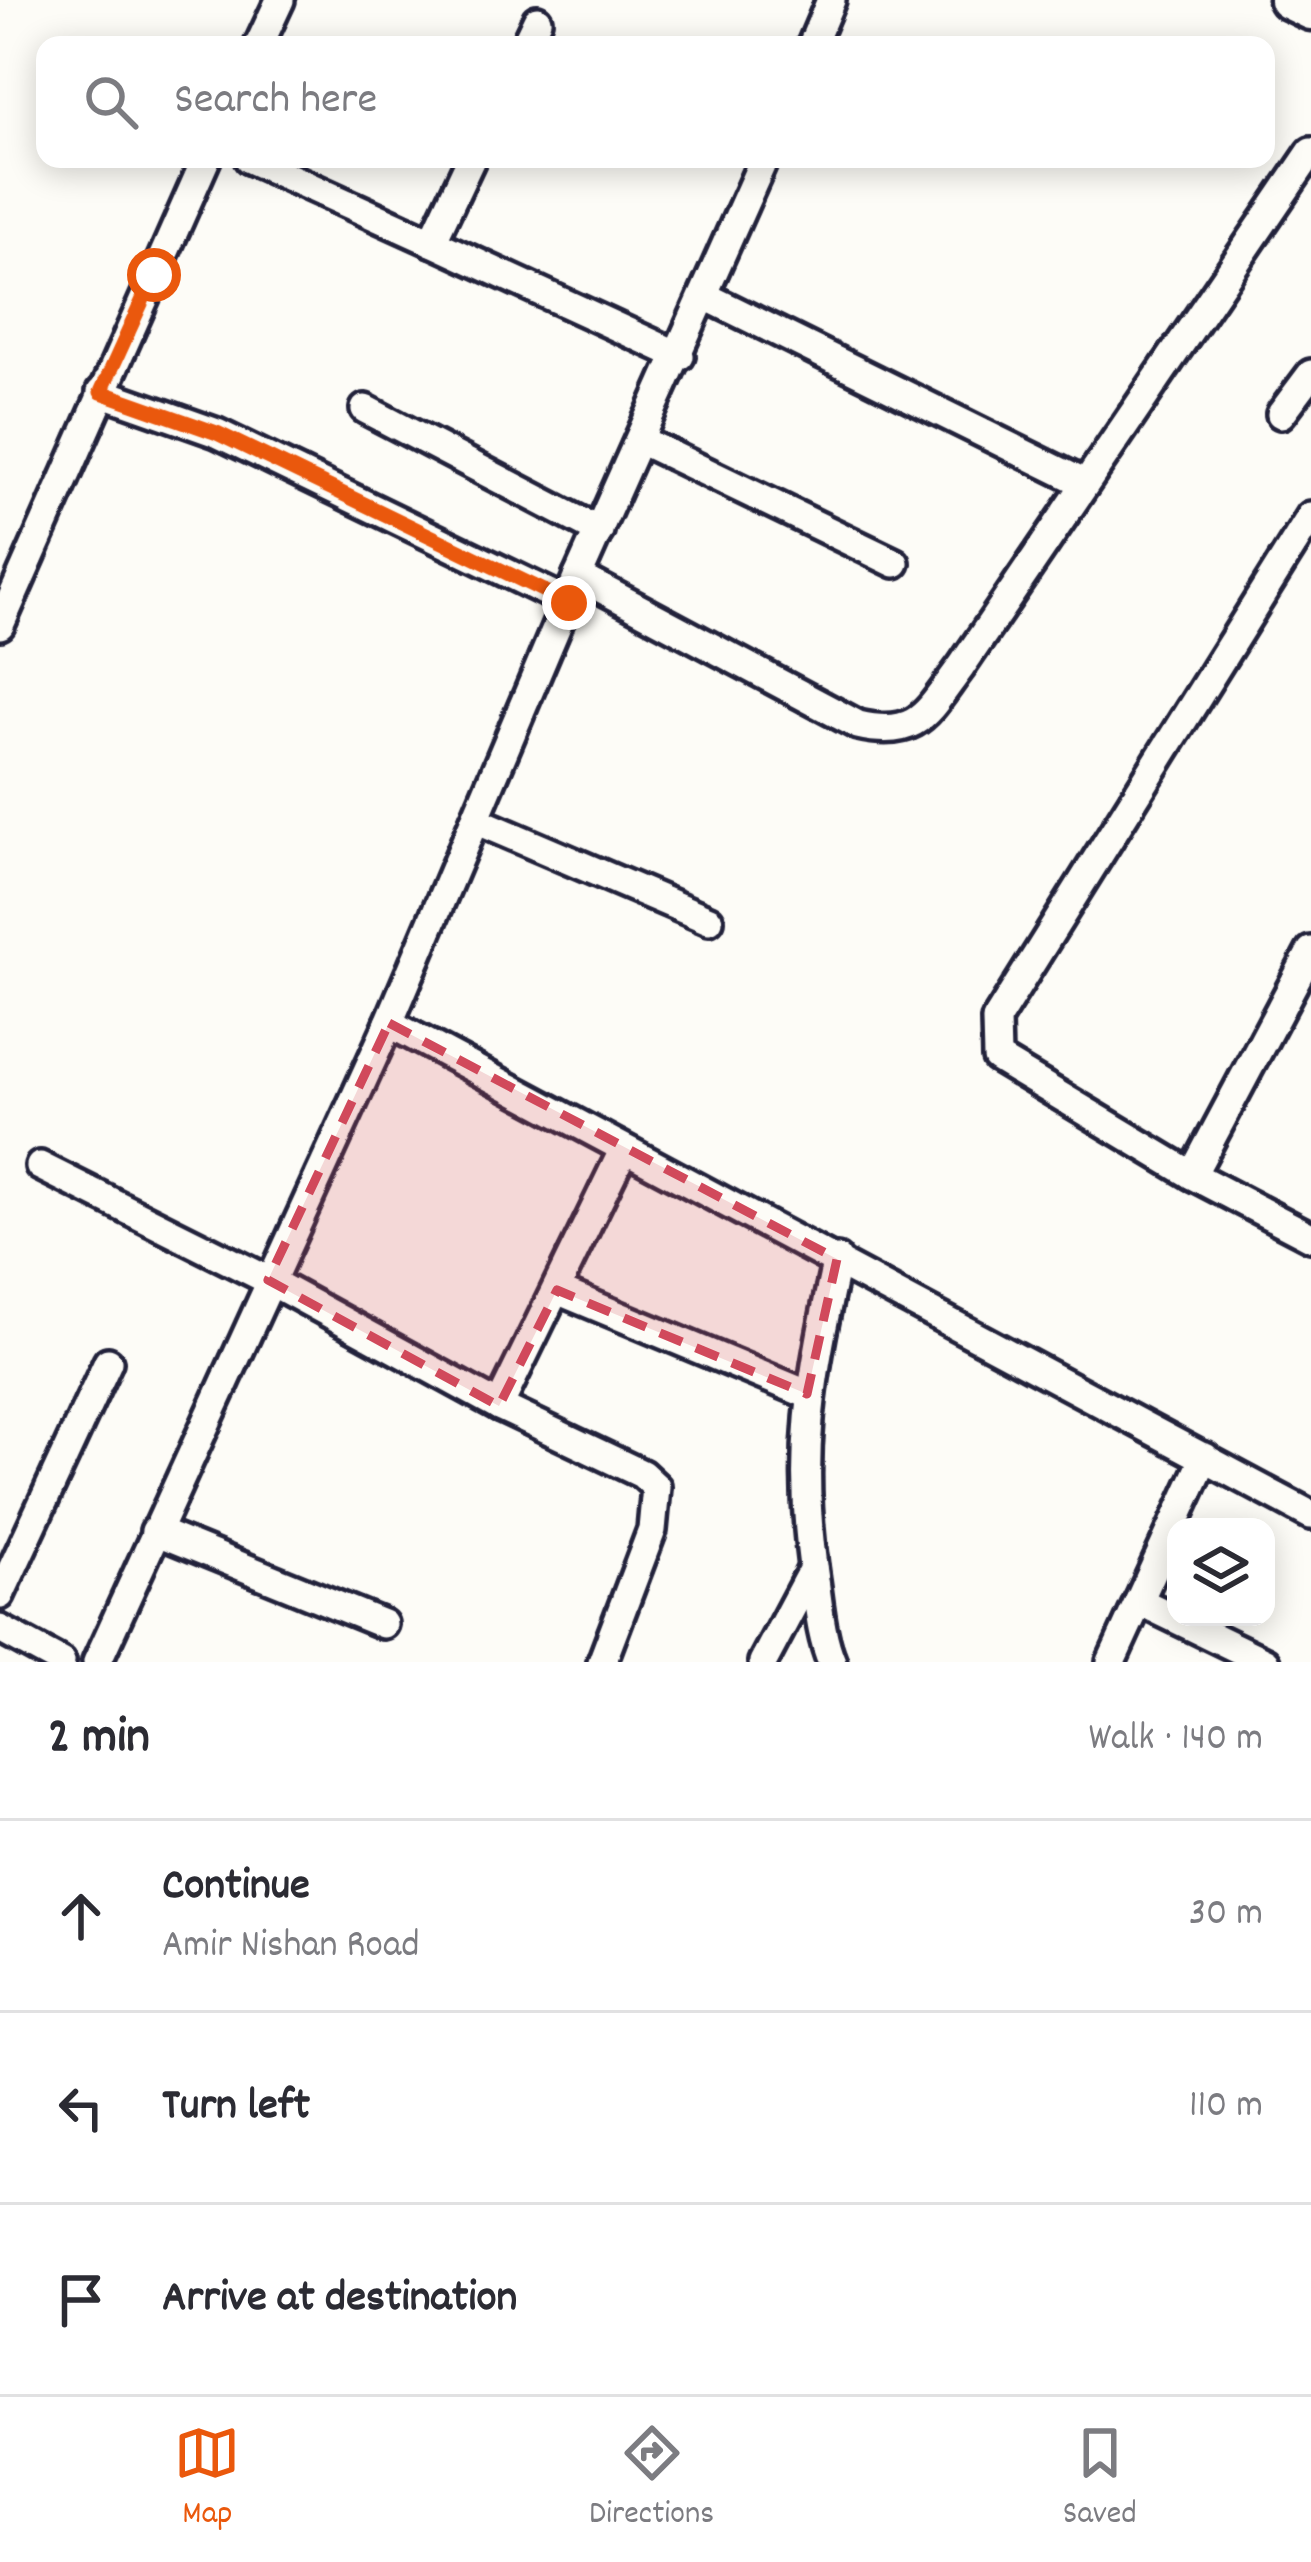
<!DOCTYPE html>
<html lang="en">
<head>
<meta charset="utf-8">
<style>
	:root { --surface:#fff; --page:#f7f7f7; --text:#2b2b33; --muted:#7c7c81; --line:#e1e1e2; --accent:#ea580c }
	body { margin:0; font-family:Dekko,sans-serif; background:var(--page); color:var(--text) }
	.controls { position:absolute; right:36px; bottom:36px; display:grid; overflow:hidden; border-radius:24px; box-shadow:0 6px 30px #0003 }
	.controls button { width:108px; height:108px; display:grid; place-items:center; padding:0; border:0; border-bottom:3px solid var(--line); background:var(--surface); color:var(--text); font:60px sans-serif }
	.stop { position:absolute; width:36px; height:36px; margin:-27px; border:9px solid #ea580c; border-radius:50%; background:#fff }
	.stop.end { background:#ea580c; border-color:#fff; box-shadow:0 3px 12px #0008 }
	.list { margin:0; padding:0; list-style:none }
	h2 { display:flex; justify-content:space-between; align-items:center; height:156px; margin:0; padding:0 48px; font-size:51px }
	h2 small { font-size:39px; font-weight:400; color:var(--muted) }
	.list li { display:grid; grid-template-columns:78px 1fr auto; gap:36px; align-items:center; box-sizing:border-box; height:192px; padding:0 48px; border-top:3px solid var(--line) }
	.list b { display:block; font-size:45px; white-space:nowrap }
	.list p { margin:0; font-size:39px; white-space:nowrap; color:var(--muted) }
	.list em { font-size:39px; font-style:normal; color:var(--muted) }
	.icon { flex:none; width:66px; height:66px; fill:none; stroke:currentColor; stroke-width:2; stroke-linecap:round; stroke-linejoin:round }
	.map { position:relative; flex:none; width:1311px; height:1662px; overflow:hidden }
	.search { position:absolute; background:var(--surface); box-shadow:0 6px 30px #0003; left:36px; right:36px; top:36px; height:132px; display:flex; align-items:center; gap:30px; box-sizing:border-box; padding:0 42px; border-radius:24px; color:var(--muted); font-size:45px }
	.sheet { height:732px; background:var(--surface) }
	nav { display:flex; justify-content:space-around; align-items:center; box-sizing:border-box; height:168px; border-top:3px solid var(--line); background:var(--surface); font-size:33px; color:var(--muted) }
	nav a { display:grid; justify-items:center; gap:6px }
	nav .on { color:var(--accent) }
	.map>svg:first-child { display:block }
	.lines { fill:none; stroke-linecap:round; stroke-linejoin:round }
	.street-casing { stroke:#22223b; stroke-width:36 }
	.secondary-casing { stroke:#22223b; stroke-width:45 }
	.street { stroke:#fdfcf7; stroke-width:27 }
	.secondary { stroke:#fdfcf7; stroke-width:36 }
	.route { stroke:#ea580c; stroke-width:15 }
	.marked { fill:#d1495b; fill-opacity:0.2; stroke:#d1495b; stroke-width:9; stroke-dasharray:24 15; stroke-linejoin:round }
</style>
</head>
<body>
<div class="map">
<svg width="1311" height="1662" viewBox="0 0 1311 1662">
	<rect width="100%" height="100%" fill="#fdfcf7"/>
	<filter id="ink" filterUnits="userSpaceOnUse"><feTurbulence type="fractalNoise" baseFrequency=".00833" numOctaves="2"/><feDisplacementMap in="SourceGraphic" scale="24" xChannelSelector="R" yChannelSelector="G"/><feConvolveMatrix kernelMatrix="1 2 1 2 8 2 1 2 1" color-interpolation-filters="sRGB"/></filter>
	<g filter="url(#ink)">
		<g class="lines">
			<defs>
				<g id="street">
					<polyline points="259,45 280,0"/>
					<polyline points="525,45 537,20"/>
					<polyline points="812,45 831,0"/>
					<polyline points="249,159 432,242 471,159"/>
					<polyline points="432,242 680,356"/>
					<polyline points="707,297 1082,482"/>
					<polyline points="101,392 217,433 569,603"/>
					<polyline points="365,409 599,531"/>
					<polyline points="1281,414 1311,374"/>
					<polyline points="642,441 895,563"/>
					<polyline points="1311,516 996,1020 997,1058 1192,1175 1311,951"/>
					<path d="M578 576 858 725C919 739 927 712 961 667L1311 152"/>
					<polyline points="0,625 206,159"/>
					<polyline points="475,820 709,920"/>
					<polyline points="389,1023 578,576 764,159"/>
					<polyline points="40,1166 268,1280 499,1406 642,1474 656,1487 652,1530 602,1662"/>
					<polyline points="1192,1175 1311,1237"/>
					<polyline points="557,1290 807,1394"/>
					<polyline points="499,1406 623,1151"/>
					<polyline points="155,1531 383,1624"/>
					<polyline points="0,1595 108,1362"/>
					<polyline points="1139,1601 1265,1662"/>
					<polyline points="0,1629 61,1662"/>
					<polyline points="97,1662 389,1023 1311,1515"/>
					<polyline points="763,1662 813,1568"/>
					<path d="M832 1662C821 1636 819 1608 815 1580 796 1457 811 1378 837 1259"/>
					<polyline points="1111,1662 1205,1457"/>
				</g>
				<polyline id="secondary" points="1288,0 1311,11"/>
			</defs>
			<use href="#street" class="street-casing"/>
			<use href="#secondary" class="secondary-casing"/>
			<use href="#street" class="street"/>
			<use href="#secondary" class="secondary"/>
		</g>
	</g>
	<g class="lines" filter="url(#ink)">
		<polyline class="route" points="154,275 101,392 217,433 569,603"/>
	</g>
	<path class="marked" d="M389 1023 837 1259 807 1394 557 1290 499 1406 268 1280Z"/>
</svg>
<div class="controls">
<button><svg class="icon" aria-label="layers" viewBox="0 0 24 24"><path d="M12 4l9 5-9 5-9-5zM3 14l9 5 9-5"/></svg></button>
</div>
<div class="stop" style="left:154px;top:275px"></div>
<div class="stop end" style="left:569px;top:603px"></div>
<div class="search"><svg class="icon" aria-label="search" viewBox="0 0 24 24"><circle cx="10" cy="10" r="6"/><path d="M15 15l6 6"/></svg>Search here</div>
</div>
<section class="sheet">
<h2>2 min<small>Walk · 140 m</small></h2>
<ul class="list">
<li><svg class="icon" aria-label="ahead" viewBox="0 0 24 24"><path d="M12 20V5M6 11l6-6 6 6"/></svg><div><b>Continue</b><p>Amir Nishan Road</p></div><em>30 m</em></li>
<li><svg class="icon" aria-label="left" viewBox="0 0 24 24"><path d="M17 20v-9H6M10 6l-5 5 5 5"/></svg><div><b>Turn left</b></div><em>110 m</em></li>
<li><svg class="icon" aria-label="arrive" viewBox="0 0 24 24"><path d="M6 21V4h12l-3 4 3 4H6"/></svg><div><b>Arrive at destination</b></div></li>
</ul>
</section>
<nav>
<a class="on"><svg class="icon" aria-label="map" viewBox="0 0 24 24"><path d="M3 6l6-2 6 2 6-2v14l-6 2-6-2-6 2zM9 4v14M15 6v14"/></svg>Map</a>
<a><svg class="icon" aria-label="directions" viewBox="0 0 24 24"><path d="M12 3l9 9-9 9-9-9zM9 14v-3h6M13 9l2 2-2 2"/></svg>Directions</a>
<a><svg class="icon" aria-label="saved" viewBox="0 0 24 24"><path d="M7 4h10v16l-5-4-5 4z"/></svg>Saved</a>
</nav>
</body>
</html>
